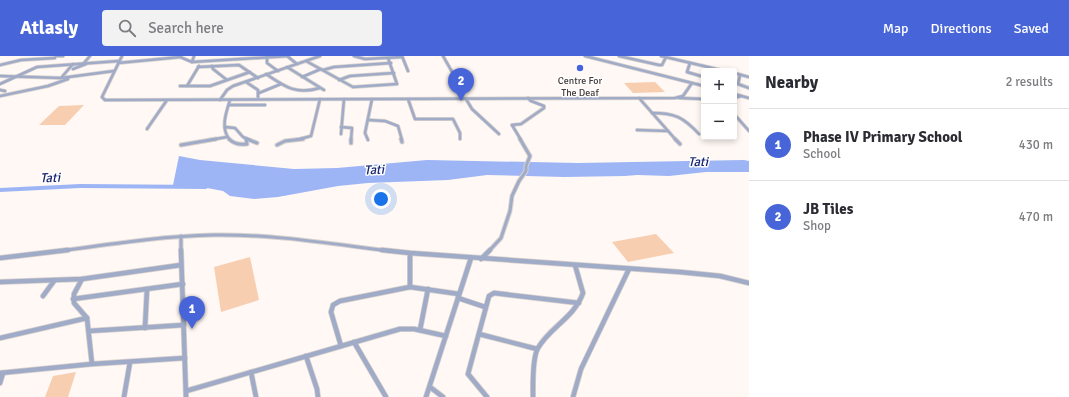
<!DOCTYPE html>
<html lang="en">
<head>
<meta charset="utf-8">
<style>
	:root { --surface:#fff; --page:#f2f2f3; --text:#2b2b33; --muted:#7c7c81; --line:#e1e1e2; --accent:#4765d9 }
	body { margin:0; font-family:Signika,sans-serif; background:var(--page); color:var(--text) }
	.controls { position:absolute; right:12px; top:12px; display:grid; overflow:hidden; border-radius:4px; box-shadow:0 2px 6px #0003 }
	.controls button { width:36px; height:36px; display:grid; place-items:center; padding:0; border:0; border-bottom:1px solid var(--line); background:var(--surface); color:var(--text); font:20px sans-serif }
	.you { position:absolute; left:381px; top:143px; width:14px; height:14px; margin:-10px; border:3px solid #fff; border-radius:50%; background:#1a73e8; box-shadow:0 0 0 6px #1a73e833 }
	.badge { display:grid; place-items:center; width:26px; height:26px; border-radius:50%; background:var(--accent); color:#fff; font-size:13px; font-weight:700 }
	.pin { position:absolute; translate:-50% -33px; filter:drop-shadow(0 1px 2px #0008) }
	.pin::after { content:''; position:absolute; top:21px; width:14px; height:12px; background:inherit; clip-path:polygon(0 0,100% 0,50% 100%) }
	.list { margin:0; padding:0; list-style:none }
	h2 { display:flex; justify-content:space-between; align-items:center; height:52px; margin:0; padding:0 16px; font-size:17px }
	h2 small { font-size:13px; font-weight:400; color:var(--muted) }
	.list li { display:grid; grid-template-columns:26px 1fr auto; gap:12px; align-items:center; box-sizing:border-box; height:72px; padding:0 16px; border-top:1px solid var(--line) }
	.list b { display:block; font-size:15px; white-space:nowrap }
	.list p { margin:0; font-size:13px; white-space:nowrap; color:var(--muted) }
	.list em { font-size:13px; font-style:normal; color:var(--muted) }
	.icon { flex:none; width:22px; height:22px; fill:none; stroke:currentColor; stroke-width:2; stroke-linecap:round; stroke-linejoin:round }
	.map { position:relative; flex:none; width:749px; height:341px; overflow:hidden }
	header { display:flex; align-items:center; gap:24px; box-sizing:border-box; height:56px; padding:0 20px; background:var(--accent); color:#fff }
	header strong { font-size:19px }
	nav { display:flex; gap:22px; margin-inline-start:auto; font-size:14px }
	.search { width:280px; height:36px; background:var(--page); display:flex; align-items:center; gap:10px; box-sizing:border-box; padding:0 14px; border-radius:4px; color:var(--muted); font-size:15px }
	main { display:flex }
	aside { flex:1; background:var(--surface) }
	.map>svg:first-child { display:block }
	.green { fill:#f8ceb0 }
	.water { fill:#9db5f5 }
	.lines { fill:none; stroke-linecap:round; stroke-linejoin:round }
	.river { fill:#9db5f5; fill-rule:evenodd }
	.minor-far2-casing { stroke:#d9d2ce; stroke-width:4 }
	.minor-far1-casing { stroke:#d9d2ce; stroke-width:5 }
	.minor-casing { stroke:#d9d2ce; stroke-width:6 }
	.minor-far2 { stroke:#a0abc8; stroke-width:2.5 }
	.minor-far1 { stroke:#a0abc8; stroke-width:3 }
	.minor { stroke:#a0abc8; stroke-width:4.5 }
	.poi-dot { fill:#4765d9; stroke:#fff; stroke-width:1.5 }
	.labels { text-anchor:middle; stroke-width:3; stroke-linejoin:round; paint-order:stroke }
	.far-poi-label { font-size:10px; fill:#423b37; stroke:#fff }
	.water-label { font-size:13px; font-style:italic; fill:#16246d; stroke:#fff }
</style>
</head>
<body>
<header>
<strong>Atlasly</strong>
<div class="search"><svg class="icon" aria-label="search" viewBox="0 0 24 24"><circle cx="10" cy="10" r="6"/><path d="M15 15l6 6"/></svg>Search here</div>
<nav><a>Map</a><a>Directions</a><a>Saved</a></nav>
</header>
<main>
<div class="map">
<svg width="749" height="341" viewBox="0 0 749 341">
	<rect width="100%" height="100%" fill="#fff8f4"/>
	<g class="green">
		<polygon points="655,26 665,36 633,37 624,27"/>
		<polygon points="84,49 65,69 39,69 59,50"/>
		<polygon points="656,178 674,197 628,206 612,186"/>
		<polygon points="250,201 259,244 221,256 214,211"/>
		<polygon points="76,316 68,341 45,341 53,320"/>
	</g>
	<polygon class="water" points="179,100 200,104 294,113 337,112 427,104 578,107 744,104 749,105 749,116 706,116 669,120 637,119 625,120 564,121 487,119 448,124 368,127 338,130 278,141 254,143 230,140 223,135 191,129 173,129"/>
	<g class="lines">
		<polygon class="river" points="80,128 206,129 209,131 206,133 80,132 0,136 0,132"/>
		<defs>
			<g id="minor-far2">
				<polyline points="56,0 63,0"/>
				<polyline points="122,0 102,41 105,44 675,42 683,40 692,27"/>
				<polyline points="267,0 267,7 278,15"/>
				<polyline points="287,0 297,8"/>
				<polyline points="354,0 365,3 402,1"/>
				<polyline points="402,0 408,15"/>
				<polyline points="443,0 455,21 462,43"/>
				<polyline points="585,0 704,30"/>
				<polyline points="619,0 659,9 662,9 666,1"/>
				<polyline points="661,0 725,15"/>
				<polyline points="180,1 192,6 289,0"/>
				<polyline points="306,5 353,31 397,28 388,2"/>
				<polyline points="192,6 194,0"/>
				<polyline points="84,7 90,0"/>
				<polyline points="118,7 181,1"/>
				<polyline points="690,7 687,16 704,21"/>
				<polyline points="0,9 21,4 55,2"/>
				<polyline points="212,10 213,13 227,24"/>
				<polyline points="198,11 239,9 258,22"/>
				<polyline points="287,11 324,34"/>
				<polyline points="73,13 86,8"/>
				<polyline points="323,14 334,11 391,7"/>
				<polyline points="734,17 749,21"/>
				<path d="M266 18C285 31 296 39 320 32"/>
				<polyline points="740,19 738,28 749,32"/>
				<polyline points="0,20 61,22 114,15"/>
				<polyline points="302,21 321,13"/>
				<polyline points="61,22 73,8"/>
				<polyline points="339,24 350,20 394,17"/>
				<polyline points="246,26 258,34 258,41"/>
				<polyline points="0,28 37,11 119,5"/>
				<polyline points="180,30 210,30 250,16"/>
				<polyline points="187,30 199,10"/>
				<polyline points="0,34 5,35"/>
				<polyline points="259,37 281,28"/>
				<polyline points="734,38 749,42"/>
				<polyline points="0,40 48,30 68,23"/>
				<polyline points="639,42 676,84"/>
				<polyline points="679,42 704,43"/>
				<polyline points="734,42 741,40"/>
				<polyline points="408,43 415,63 453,63 460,77 460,83"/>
				<polyline points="466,43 472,53 499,78"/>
				<polyline points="220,44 227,34 233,30 320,0"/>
				<polyline points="229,49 265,49"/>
				<path d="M652 57C675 57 683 61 699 78"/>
				<polyline points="734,58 749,75"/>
				<polyline points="368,64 385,65 398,70 402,84"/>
				<polyline points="512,69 521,68 544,52 544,50 531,45 528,42"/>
				<polyline points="512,69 521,84"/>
				<polyline points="225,71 235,72 243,81 250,84"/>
				<polyline points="341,71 352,72 351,84"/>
				<polyline points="147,73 167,44"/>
				<polyline points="637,74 668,75"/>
				<polyline points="341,78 344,43"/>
				<polyline points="210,84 227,81"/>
				<path d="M230 84C220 73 226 57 230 44"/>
				<polyline points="296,84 311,80 320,43"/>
				<polyline points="368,84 365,77 372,43"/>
			</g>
			<g id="minor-far1">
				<path d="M229 83C234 88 240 89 247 88L246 83"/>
				<polyline points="247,83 257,87"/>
				<polyline points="401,83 402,86"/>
				<polyline points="675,83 680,88"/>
				<polyline points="351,87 351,83"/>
				<polyline points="181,89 216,83"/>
				<polyline points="277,89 285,85 303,83"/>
				<polyline points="181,180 181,195"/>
				<path d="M60 195C111 188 162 180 214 179 273 178 332 188 390 195"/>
				<polyline points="489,195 501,182 510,155 512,140 519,125 526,115 526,110 530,100 520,83"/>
			</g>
			<g id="minor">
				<polyline points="181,194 186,341"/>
				<polyline points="382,194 410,197 680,216 720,220 749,227"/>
				<polyline points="410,197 410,231"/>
				<polyline points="0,202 68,194"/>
				<polyline points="481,203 490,194"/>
				<polyline points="82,223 74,238 74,247 87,262 92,308"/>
				<polyline points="0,226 82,223 181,209"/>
				<polyline points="43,240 54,225"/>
				<polyline points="458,242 485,251"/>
				<polyline points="73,243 183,228"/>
				<polyline points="145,272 147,233"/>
				<polyline points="420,274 428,233"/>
				<polyline points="89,275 184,269"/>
				<polyline points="479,278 537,293"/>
				<polyline points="0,282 87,262"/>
				<polyline points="354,286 386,341"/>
				<polyline points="341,290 331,256 333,249 340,245 410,231 459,238"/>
				<polyline points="306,300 317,333 318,341"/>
				<polyline points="251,316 256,341"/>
				<polyline points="0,317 92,308 185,302"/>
				<polyline points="0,327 3,317"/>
				<polyline points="430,331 443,341"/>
				<polyline points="186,335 400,273 414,273 446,280"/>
				<polyline points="124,341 130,306"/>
				<polyline points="426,341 471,202"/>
				<polyline points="487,341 468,318 489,240 494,237 579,247"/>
				<path d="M533 341C533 329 532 302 538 292 550 271 574 262 583 237L575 209"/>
				<polyline points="573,341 581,313 629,213"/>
			</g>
		</defs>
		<use href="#minor-far2" class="minor-far2-casing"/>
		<use href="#minor-far1" class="minor-far1-casing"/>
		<use href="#minor" class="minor-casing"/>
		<use href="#minor-far2" class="minor-far2"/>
		<use href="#minor-far1" class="minor-far1"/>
		<use href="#minor" class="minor"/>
	</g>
	<circle class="poi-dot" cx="580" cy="12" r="4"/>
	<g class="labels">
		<g class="far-poi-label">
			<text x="580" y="28">Centre For<tspan x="580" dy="12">The Deaf</tspan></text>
		</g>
		<g class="water-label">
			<text x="698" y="110">Tati</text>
			<text transform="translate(374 113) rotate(-3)" y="5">Tati</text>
			<text transform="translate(50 121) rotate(-2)" y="5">Tati</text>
		</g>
	</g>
</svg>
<div class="controls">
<button>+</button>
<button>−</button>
</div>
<div class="you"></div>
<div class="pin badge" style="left:192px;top:273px">1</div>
<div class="pin badge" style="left:461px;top:45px">2</div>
</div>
<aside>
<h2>Nearby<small>2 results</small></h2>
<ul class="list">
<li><span class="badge">1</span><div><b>Phase IV Primary School</b><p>School</p></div><em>430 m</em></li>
<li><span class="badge">2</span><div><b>JB Tiles</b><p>Shop</p></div><em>470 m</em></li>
</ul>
</aside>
</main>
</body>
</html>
